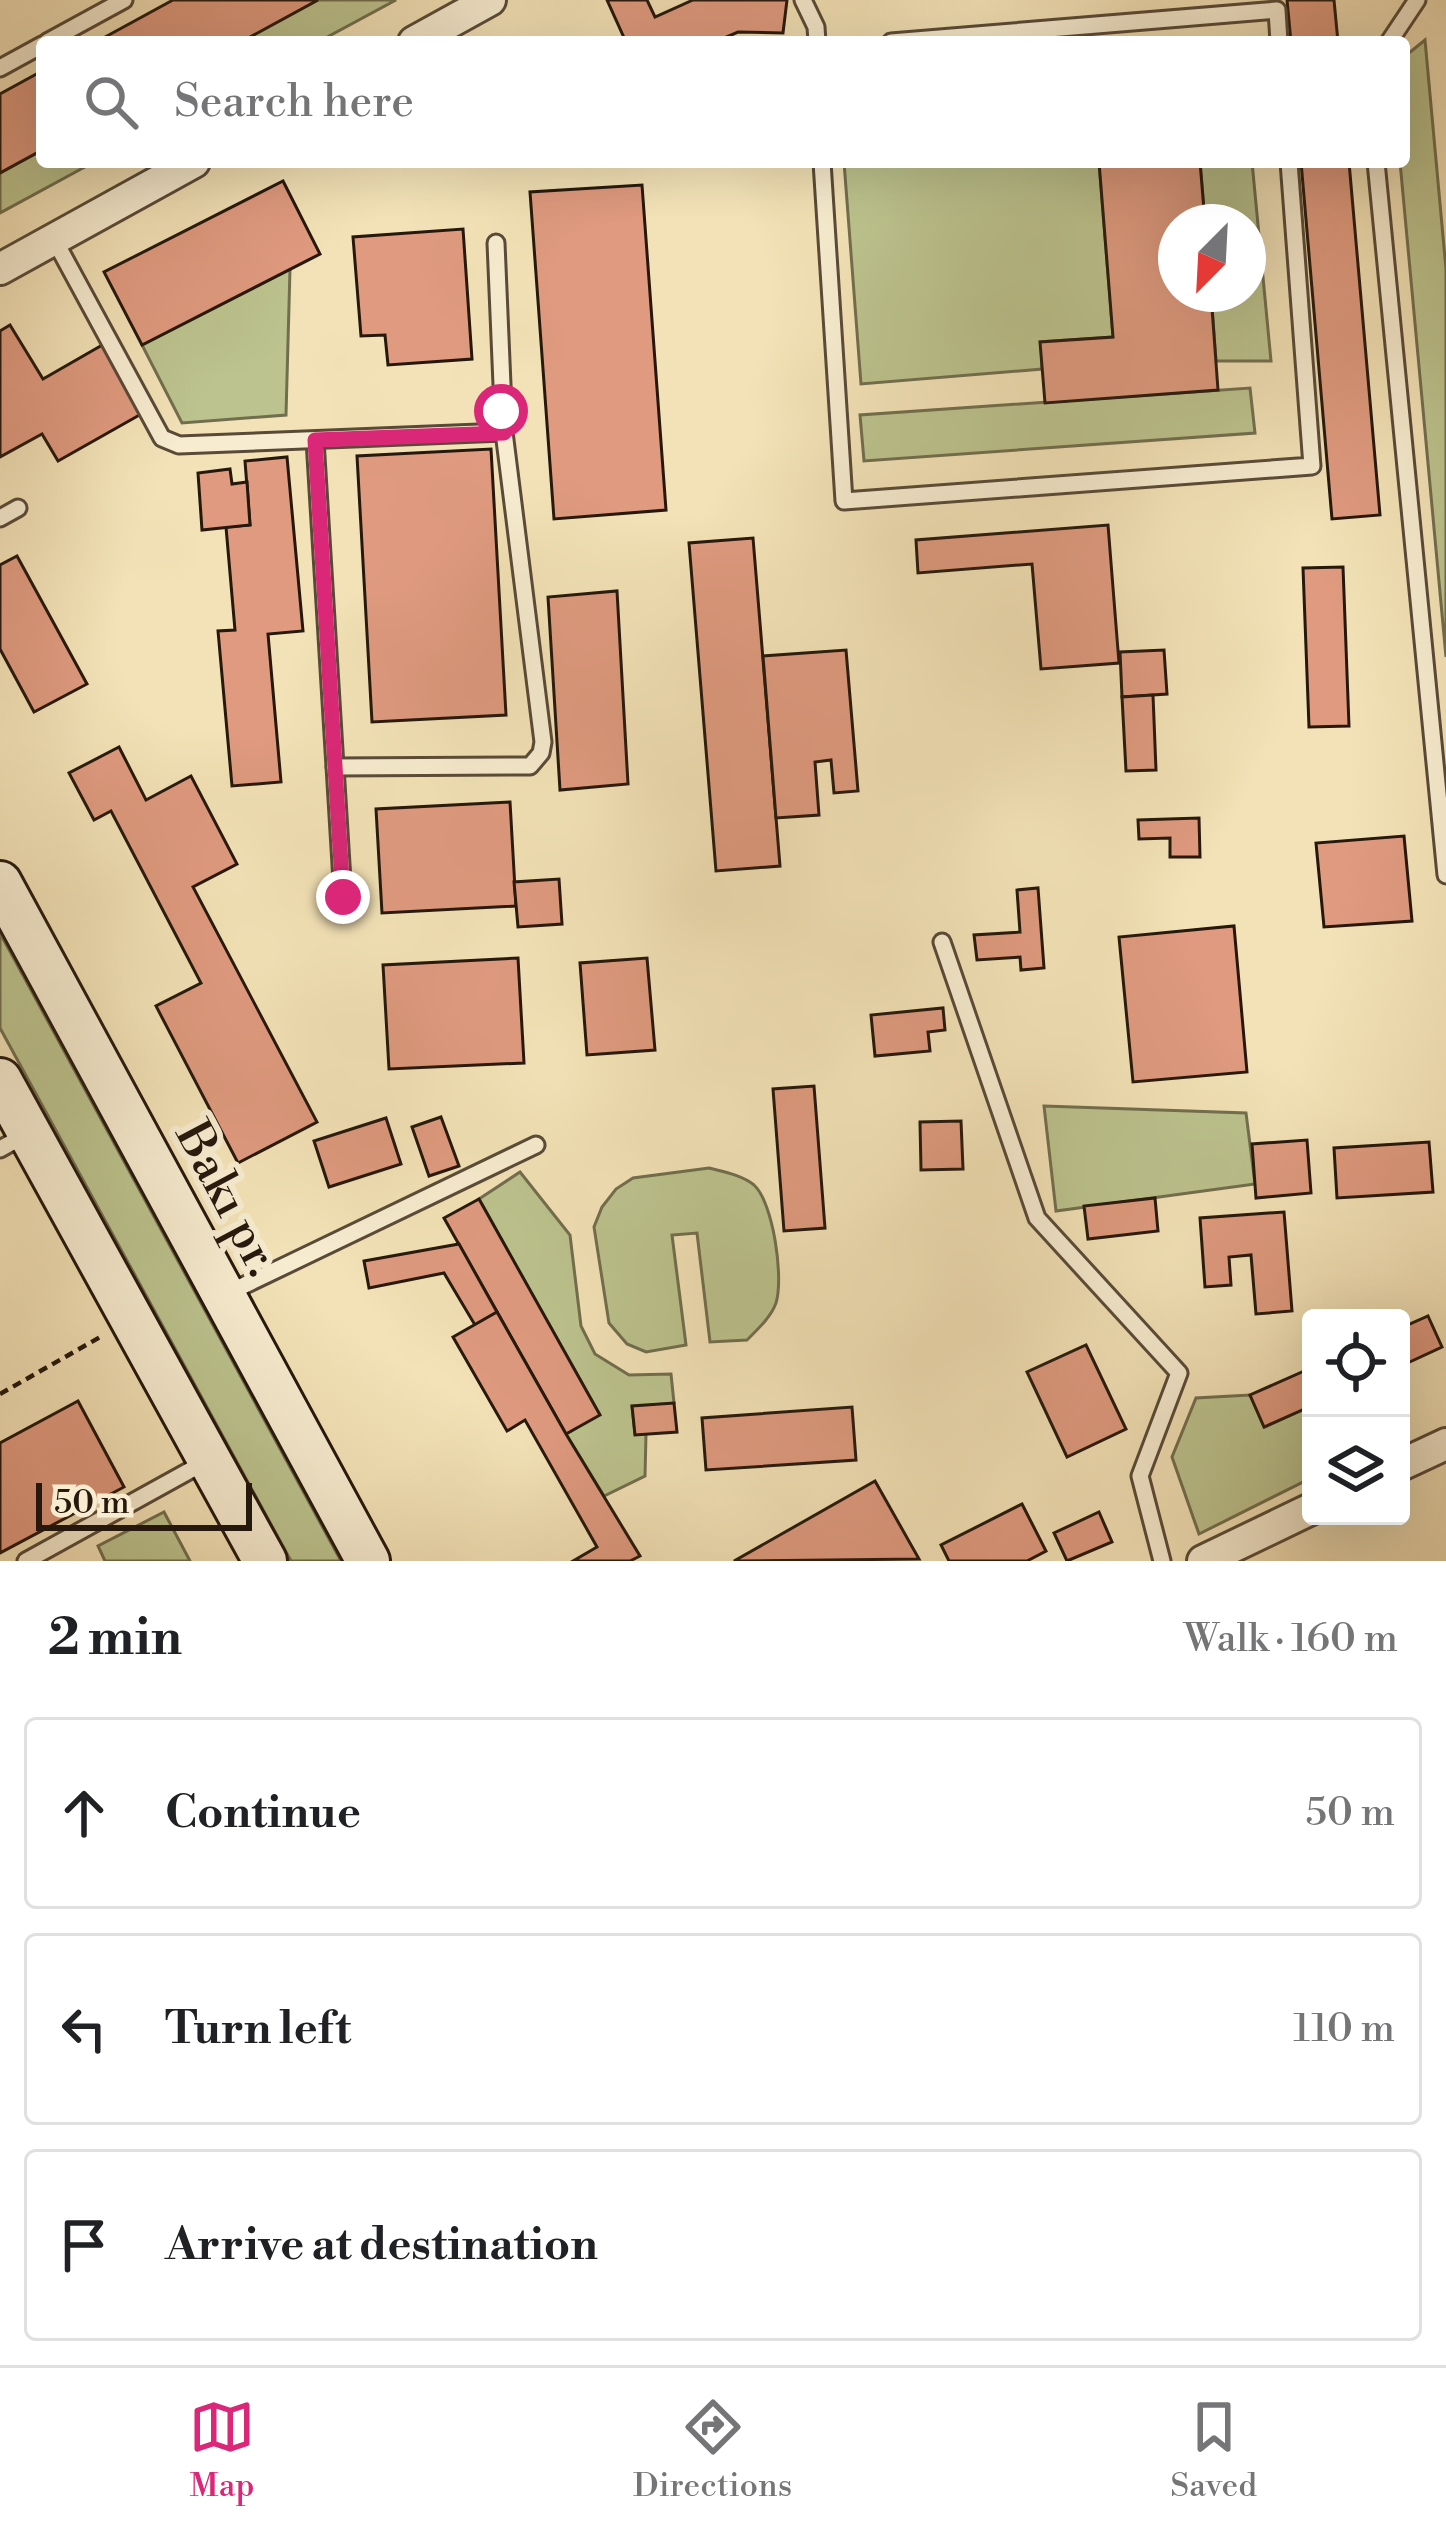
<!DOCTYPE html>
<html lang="en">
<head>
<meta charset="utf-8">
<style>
	:root { --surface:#fff; --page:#f2f2f2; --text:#202124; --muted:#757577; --line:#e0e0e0; --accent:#db2777 }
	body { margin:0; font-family:"Libre Bodoni",serif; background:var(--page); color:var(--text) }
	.controls { position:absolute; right:36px; bottom:36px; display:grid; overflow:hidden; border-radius:12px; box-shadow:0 12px 48px #0002 }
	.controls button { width:108px; height:108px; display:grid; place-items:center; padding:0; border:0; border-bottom:3px solid var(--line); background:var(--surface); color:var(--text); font:60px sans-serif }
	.compass { position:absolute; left:1158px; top:204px; width:108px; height:108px; border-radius:50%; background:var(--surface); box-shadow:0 12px 48px #0002; rotate:204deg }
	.scale { position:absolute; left:36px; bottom:30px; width:216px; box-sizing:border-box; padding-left:12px; border:6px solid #26180d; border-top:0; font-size:33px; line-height:42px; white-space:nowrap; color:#26180d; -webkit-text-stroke:9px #f7ecd0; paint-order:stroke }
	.stop { position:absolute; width:36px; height:36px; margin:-27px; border:9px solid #db2777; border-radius:50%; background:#fff }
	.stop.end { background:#db2777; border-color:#fff; box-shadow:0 3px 12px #0008 }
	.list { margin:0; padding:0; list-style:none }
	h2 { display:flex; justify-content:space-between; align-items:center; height:156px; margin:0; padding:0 48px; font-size:51px }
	h2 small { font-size:39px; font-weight:400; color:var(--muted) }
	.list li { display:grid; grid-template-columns:78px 1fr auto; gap:36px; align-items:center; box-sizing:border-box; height:192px; margin:0 24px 24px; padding:0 24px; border:3px solid var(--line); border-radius:12px }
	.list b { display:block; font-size:45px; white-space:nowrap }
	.list em { font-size:39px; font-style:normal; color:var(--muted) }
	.icon { flex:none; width:66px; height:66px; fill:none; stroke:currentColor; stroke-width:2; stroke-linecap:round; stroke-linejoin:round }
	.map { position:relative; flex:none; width:1446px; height:1561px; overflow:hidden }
	.search { position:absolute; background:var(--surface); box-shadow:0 12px 48px #0002; left:36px; right:36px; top:36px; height:132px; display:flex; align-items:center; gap:30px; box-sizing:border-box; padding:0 42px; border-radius:12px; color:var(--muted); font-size:45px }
	.sheet { height:804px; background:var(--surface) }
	nav { display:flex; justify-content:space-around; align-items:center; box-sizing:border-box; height:168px; border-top:3px solid var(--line); background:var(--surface); font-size:33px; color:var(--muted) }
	nav a { display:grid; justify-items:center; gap:6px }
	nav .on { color:var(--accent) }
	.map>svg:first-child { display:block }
	.green { fill:#bcc38e; stroke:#716e4e; stroke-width:3 }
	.building { fill:#df9a7f; stroke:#26180d; stroke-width:3 }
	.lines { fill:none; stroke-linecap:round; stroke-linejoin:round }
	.lane-casing { stroke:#594a38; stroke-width:21 }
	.street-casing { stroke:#594a38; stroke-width:36 }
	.secondary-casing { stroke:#26180d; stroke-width:48 }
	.path { stroke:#26180d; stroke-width:4.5; stroke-dasharray:9 6; stroke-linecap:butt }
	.lane { stroke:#f7ecd0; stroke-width:15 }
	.street { stroke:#f7ecd0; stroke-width:30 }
	.secondary { stroke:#f7ecd0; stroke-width:42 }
	.route { stroke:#db2777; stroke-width:15 }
	.labels { text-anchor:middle; stroke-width:12; stroke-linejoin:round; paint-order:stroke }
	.street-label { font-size:48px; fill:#26180d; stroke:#f7ecd0 }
</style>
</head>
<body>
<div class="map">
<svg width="1446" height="1561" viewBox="0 0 1446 1561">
	<rect width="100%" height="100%" fill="#f3e2b7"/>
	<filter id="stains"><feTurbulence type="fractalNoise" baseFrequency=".00167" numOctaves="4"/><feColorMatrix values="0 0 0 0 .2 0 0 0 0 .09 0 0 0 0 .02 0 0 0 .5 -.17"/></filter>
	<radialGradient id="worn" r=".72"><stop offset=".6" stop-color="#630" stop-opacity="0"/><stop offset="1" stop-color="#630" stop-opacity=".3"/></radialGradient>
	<g class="green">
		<polygon points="318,0 396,0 318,42 241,42"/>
		<polygon points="1425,40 1446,269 1446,657 1400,162 1404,162 1404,57"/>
		<polygon points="42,150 42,162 94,162 0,213 0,173"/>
		<polygon points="844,162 1099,162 1113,337 1041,342 1042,369 861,384"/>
		<polygon points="1200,162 1252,162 1271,361 1216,361 1211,294 1248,294 1248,222 1205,222"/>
		<polygon points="290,269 286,415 182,423 142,345"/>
		<polygon points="1250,388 1255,433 864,461 860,415"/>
		<polygon points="0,933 341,1561 291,1561 0,1028"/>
		<polygon points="1044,1106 1246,1113 1255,1184 1056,1211"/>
		<path d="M709 1168C724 1172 742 1175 754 1185 773 1202 784 1277 776 1303 771 1317 758 1329 747 1340L710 1342 697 1233 672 1235 686 1345 646 1352 627 1344 609 1323 594 1227 602 1207 616 1189 633 1178Z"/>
		<polygon points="520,1172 570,1235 581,1326 595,1354 629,1375 671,1374 674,1403 632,1407 635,1434 646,1434 645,1476 604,1496 566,1434 599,1414 479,1199"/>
		<polygon points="1250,1395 1265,1427 1311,1406 1311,1478 1199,1534 1172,1457 1196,1398"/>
		<polygon points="164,1512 190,1561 105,1561 98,1546"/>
	</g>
	<g class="building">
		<polygon points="173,0 318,0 241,42 96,42"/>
		<polygon points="607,0 647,0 655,17 693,0 787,0 783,33 738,32 715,42 626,42"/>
		<polygon points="1287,0 1334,0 1338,42 1291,42"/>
		<polygon points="42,71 42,150 0,173 0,94"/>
		<polygon points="1099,162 1200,162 1205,222 1176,222 1176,294 1211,294 1218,390 1045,403 1040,342 1113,337"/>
		<polygon points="1301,162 1349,162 1380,515 1332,519"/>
		<polygon points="283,181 320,254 142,345 104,272"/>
		<polygon points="642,185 666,510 554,519 530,192"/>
		<polygon points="463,229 472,359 388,365 385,335 361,336 353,237"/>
		<polygon points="10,325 43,379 104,344 143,413 58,461 42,434 0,457 0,331"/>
		<polygon points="491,449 506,715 372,722 357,456"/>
		<polygon points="287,457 303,631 268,634 281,782 232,786 218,631 235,630 226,527 250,525 245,461"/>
		<polygon points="230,469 232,484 247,482 250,525 202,530 198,473"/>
		<polygon points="1108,525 1119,663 1041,669 1032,564 918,573 916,540"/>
		<polygon points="753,538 780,866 716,871 689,543"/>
		<polygon points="17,556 87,684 34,712 0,649 0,565"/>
		<polygon points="1343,567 1349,726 1309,727 1303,568"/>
		<polygon points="617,591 628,784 560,790 548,597"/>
		<polygon points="846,650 858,791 834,793 831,760 815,762 819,815 776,818 763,656"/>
		<polygon points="1164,650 1167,694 1122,697 1120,652"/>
		<polygon points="1153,695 1156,770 1126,771 1122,697"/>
		<polygon points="119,747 146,800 191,776 237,864 193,887 317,1122 238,1163 156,1006 201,983 111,811 94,820 69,773"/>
		<polygon points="510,802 516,906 382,913 376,809"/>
		<polygon points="1199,818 1200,857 1170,857 1170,838 1139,839 1138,820"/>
		<polygon points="1404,836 1412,921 1324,927 1316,843"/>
		<polygon points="559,879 562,924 518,927 514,882"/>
		<polygon points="1038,888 1044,968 1021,970 1020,957 977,960 974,935 1020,932 1017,890"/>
		<polygon points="1234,926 1247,1072 1133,1082 1119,937"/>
		<polygon points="518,958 524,1063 389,1069 383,965"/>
		<polygon points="647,958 655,1050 587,1055 580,963"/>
		<polygon points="943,1008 945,1030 928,1032 930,1051 875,1056 871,1015"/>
		<polygon points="814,1086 825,1228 784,1231 773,1089"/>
		<polygon points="441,1117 459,1166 429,1176 412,1127"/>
		<polygon points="386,1118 401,1164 329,1187 314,1141"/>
		<polygon points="961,1121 963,1169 921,1170 920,1122"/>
		<polygon points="1307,1140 1311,1193 1256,1198 1252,1144"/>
		<polygon points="1429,1142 1433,1192 1337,1198 1334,1148"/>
		<polygon points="1155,1198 1158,1231 1088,1239 1084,1206"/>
		<polygon points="479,1199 600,1415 566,1434 444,1218"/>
		<polygon points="1284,1212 1292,1311 1256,1314 1251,1255 1229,1257 1231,1285 1205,1287 1200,1218"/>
		<polygon points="459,1244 497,1312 475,1325 444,1273 369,1288 364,1261"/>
		<polygon points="497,1312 566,1434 640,1556 630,1561 573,1561 597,1547 525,1420 507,1431 453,1337"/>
		<polygon points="1428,1316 1442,1347 1401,1366 1401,1328"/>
		<polygon points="1086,1345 1126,1429 1067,1457 1027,1372"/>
		<polygon points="1311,1368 1311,1406 1264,1427 1250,1395"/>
		<polygon points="78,1401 124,1487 0,1553 0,1443"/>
		<polygon points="674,1403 677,1432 635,1435 632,1406"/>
		<polygon points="852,1407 856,1460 706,1470 702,1418"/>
		<polygon points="875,1481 919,1559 734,1561"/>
		<polygon points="1022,1504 1046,1551 1027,1561 949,1561 941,1545"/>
		<polygon points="1099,1512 1112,1542 1067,1561 1054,1533"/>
	</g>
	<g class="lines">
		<defs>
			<g id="lane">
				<polyline points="803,0 816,27 817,42"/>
				<polyline points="47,42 124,0"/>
				<polyline points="891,42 1277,10 1279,42"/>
				<polyline points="1389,42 1417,0"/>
				<polyline points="0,68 42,45"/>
				<polyline points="822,162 844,501 1312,466 1289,162"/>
				<polyline points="1376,162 1446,875"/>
				<polyline points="54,239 162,438 179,445 504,432 496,243"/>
				<polyline points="315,440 343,897"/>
				<polyline points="0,518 18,508"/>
				<polyline points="335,767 530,766 541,753 543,742 504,432"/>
				<polyline points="942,942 1037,1218 1179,1373 1140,1476 1162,1561"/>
				<polyline points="0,1149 27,1134"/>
				<polyline points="226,1294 536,1145"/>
				<polyline points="26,1561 207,1461"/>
			</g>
			<g id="street">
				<polyline points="414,42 490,0"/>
				<polyline points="0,269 194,162"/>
				<polyline points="1401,1465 1446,1444"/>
				<polyline points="1203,1561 1311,1509"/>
			</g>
			<g id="secondary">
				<polyline points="0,883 368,1561"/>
				<polyline points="0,1080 265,1561"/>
			</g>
		</defs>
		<use href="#lane" class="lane-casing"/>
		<use href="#street" class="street-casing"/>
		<use href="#secondary" class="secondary-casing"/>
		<polyline class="path" points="0,1394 102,1336"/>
		<use href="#lane" class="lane"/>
		<use href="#street" class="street"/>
		<use href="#secondary" class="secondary"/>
	</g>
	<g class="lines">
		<polyline class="route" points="343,897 315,440 504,433 501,411"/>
	</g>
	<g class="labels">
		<g class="street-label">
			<text transform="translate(229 1198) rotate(62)" y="17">Bakı pr.</text>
		</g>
	</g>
	<rect width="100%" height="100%" filter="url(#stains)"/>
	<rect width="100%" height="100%" fill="url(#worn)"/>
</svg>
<div class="controls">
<button><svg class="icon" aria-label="locate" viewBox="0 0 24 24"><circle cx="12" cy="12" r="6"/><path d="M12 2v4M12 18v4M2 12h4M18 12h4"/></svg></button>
<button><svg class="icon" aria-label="layers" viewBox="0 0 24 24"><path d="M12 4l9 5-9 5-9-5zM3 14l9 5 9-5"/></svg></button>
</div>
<svg class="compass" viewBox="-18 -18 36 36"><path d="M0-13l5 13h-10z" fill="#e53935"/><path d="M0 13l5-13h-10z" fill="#757577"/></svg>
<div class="scale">50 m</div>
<div class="stop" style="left:501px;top:411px"></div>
<div class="stop end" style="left:343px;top:897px"></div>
<div class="search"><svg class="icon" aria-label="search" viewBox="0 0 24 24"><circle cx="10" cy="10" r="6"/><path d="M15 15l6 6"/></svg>Search here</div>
</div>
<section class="sheet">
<h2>2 min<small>Walk · 160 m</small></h2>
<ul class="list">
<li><svg class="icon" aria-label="ahead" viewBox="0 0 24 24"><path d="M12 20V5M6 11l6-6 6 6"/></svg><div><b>Continue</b></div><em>50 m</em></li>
<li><svg class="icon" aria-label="left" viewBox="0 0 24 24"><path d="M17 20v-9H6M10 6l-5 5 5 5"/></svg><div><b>Turn left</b></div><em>110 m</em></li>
<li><svg class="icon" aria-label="arrive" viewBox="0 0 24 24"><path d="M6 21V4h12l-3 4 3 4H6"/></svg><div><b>Arrive at destination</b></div></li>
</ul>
</section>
<nav>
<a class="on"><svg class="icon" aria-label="map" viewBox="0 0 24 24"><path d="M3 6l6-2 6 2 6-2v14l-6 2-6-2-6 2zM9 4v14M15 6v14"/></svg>Map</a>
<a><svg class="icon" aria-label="directions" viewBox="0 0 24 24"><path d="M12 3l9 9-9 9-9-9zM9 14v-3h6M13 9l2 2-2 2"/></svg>Directions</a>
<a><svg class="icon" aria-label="saved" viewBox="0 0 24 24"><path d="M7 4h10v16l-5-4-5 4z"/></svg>Saved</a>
</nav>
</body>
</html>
